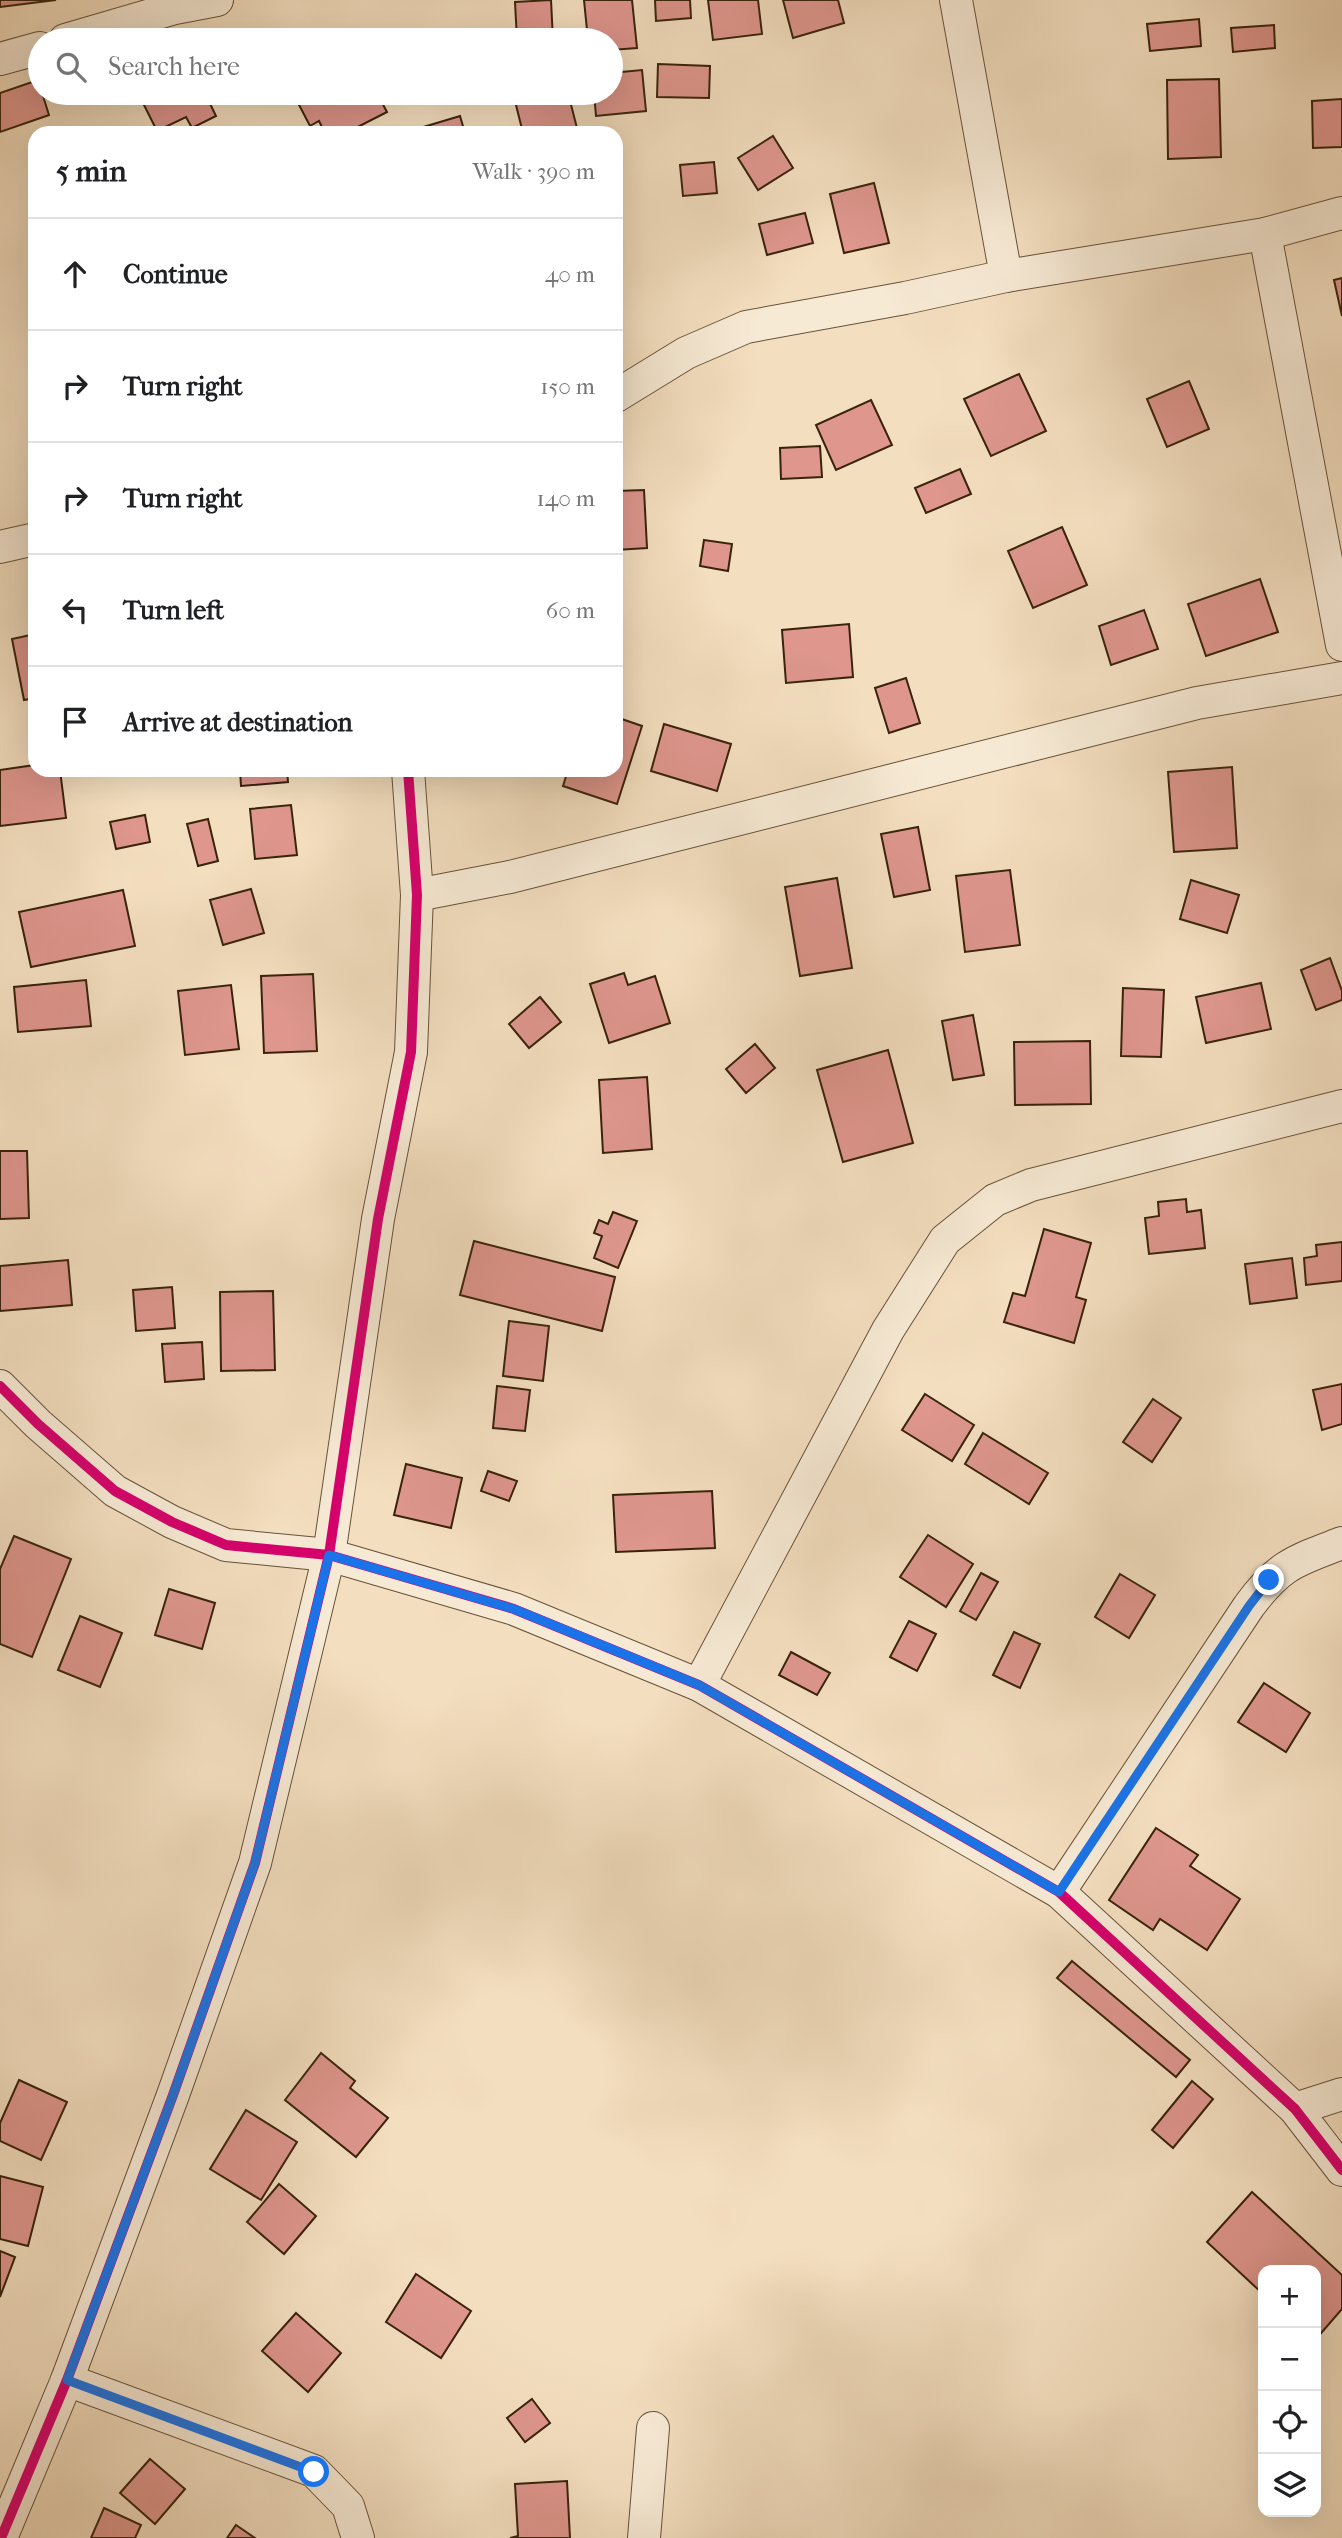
<!DOCTYPE html>
<html lang="en">
<head>
<meta charset="utf-8">
<style>
	:root { --surface:#fff; --page:#f6f6f6; --text:#202124; --muted:#757577; --line:#e0e0e0 }
	body { margin:0; font-family:"IM FELL French Canon",serif; background:var(--page); color:var(--text) }
	.controls { position:absolute; right:21px; bottom:21px; display:grid; overflow:hidden; border-radius:14px; box-shadow:0 7px 28px #0002 }
	.controls button { width:63px; height:63px; display:grid; place-items:center; padding:0; border:0; border-bottom:2px solid var(--line); background:var(--surface); color:var(--text); font:35px sans-serif }
	.stop { position:absolute; width:21px; height:21px; margin:-16px; border:5px solid #1a73e8; border-radius:50%; background:#fff }
	.stop.end { background:#1a73e8; border-color:#fff; box-shadow:0 2px 7px #0008 }
	.list { margin:0; padding:0; list-style:none }
	h2 { display:flex; justify-content:space-between; align-items:center; height:91px; margin:0; padding:0 28px; font-size:30px }
	h2 small { font-size:23px; font-weight:400; color:var(--muted) }
	.list li { display:grid; grid-template-columns:46px 1fr auto; gap:21px; align-items:center; box-sizing:border-box; height:112px; padding:0 28px; border-top:2px solid var(--line) }
	.list b { display:block; font-size:26px; white-space:nowrap }
	.list em { font-size:23px; font-style:normal; color:var(--muted) }
	.icon { flex:none; width:38px; height:38px; fill:none; stroke:currentColor; stroke-width:2; stroke-linecap:round; stroke-linejoin:round }
	.map { position:relative; flex:none; width:1342px; height:2538px; overflow:hidden }
	.search { position:absolute; background:var(--surface); box-shadow:0 7px 28px #0002; left:28px; top:28px; width:595px; height:77px; display:flex; align-items:center; gap:18px; box-sizing:border-box; padding:0 24px; border-radius:38px; color:var(--muted); font-size:26px }
	.panel { position:absolute; background:var(--surface); box-shadow:0 7px 28px #0002; left:28px; top:126px; width:595px; height:651px; border-radius:21px }
	.map>svg:first-child { display:block }
	.building { fill:#de968d; stroke:#39230c; stroke-width:2 }
	.lines { fill:none; stroke-linecap:round; stroke-linejoin:round }
	.minor-casing { stroke:#685239; stroke-width:34 }
	.minor { stroke:#f7ead5; stroke-width:32 }
	.cycleway-casing { stroke:#f7ead5; stroke-width:15 }
	.cycleway { stroke:#d6006c; stroke-width:10 }
	.route { stroke:#1a73e8; stroke-width:9 }
</style>
</head>
<body>
<div class="map">
<svg width="1342" height="2538" viewBox="0 0 1342 2538">
	<rect width="100%" height="100%" fill="#f3debf"/>
	<filter id="stains"><feTurbulence type="fractalNoise" baseFrequency=".00286" numOctaves="4"/><feColorMatrix values="0 0 0 0 .2 0 0 0 0 .09 0 0 0 0 .02 0 0 0 .5 -.17"/></filter>
	<radialGradient id="worn" r=".72"><stop offset=".6" stop-color="#630" stop-opacity="0"/><stop offset="1" stop-color="#630" stop-opacity=".3"/></radialGradient>
	<g class="building">
		<polygon points="0,0 56,0 0,7"/>
		<polygon points="551,0 553,40 517,40 515,2"/>
		<polygon points="584,0 632,0 637,48 611,50 611,40 588,40"/>
		<polygon points="655,0 690,0 691,18 656,21"/>
		<polygon points="708,0 758,0 762,34 713,40"/>
		<polygon points="783,0 838,0 844,23 793,38"/>
		<polygon points="1199,19 1201,46 1150,51 1147,24"/>
		<polygon points="1274,25 1275,48 1233,52 1231,28"/>
		<polygon points="658,64 710,66 709,98 657,97"/>
		<polygon points="642,70 646,111 596,116 594,93 611,93 611,73"/>
		<polygon points="1219,79 1221,157 1168,159 1167,80"/>
		<polygon points="38,80 49,115 0,132 0,93"/>
		<polygon points="138,93 205,93 216,116 192,128 186,117 157,131"/>
		<polygon points="309,93 377,93 387,112 346,133 325,133 319,121 310,126 297,101"/>
		<polygon points="513,93 568,93 577,128 558,133 523,133"/>
		<polygon points="1342,99 1342,147 1313,148 1312,101"/>
		<polygon points="460,116 465,133 421,133 420,128"/>
		<polygon points="773,136 793,168 758,190 738,158"/>
		<polygon points="714,162 717,193 683,196 680,165"/>
		<polygon points="874,183 889,243 844,253 830,194"/>
		<polygon points="805,213 813,243 767,255 759,224"/>
		<polygon points="1342,278 1342,316 1334,280"/>
		<polygon points="1019,374 1046,431 991,456 964,399"/>
		<polygon points="1189,381 1209,429 1167,447 1147,399"/>
		<polygon points="871,400 892,445 836,470 816,425"/>
		<polygon points="820,446 822,477 781,479 780,448"/>
		<polygon points="960,469 971,494 926,513 915,488"/>
		<polygon points="644,490 647,548 616,550 616,491"/>
		<polygon points="1062,527 1087,585 1033,608 1008,551"/>
		<polygon points="704,540 732,544 728,571 700,566"/>
		<polygon points="1260,579 1278,632 1206,656 1188,604"/>
		<polygon points="1144,610 1158,649 1111,665 1099,626"/>
		<polygon points="849,624 853,677 786,683 782,630"/>
		<polygon points="35,634 35,698 24,700 12,639"/>
		<polygon points="906,678 920,723 889,733 875,688"/>
		<polygon points="616,717 642,726 617,804 563,786 568,770 616,770"/>
		<polygon points="664,724 731,744 717,791 651,771"/>
		<polygon points="35,765 35,770 60,770 66,818 0,826 0,770"/>
		<polygon points="1232,767 1237,848 1174,852 1168,772"/>
		<polygon points="240,770 287,770 288,782 241,786"/>
		<polygon points="291,805 297,855 255,859 250,809"/>
		<polygon points="145,815 150,842 116,849 110,822"/>
		<polygon points="208,819 218,861 198,866 187,824"/>
		<polygon points="918,827 930,890 894,897 881,834"/>
		<polygon points="1010,870 1020,945 965,952 956,876"/>
		<polygon points="837,878 852,968 800,976 785,887"/>
		<polygon points="1191,880 1239,895 1227,933 1180,919"/>
		<polygon points="251,889 264,933 223,945 210,900"/>
		<polygon points="123,890 135,946 31,967 19,912"/>
		<polygon points="1330,958 1342,991 1342,1000 1316,1010 1301,970"/>
		<polygon points="624,973 628,985 655,976 670,1023 609,1043 590,984"/>
		<polygon points="313,974 317,1051 264,1053 261,976"/>
		<polygon points="86,980 91,1026 18,1032 14,987"/>
		<polygon points="1261,983 1271,1029 1206,1043 1196,997"/>
		<polygon points="231,985 239,1049 185,1055 178,991"/>
		<polygon points="1123,988 1164,990 1161,1057 1121,1056"/>
		<polygon points="540,997 561,1022 529,1048 509,1024"/>
		<polygon points="973,1015 984,1075 953,1080 942,1021"/>
		<polygon points="1090,1041 1091,1104 1015,1105 1014,1042"/>
		<polygon points="755,1044 775,1068 746,1093 726,1069"/>
		<polygon points="888,1050 913,1143 843,1162 817,1070"/>
		<polygon points="647,1077 652,1149 603,1153 599,1080"/>
		<polygon points="0,1151 27,1151 29,1218 0,1219"/>
		<polygon points="1186,1199 1187,1212 1201,1210 1205,1248 1149,1254 1145,1218 1159,1216 1158,1202"/>
		<polygon points="613,1212 637,1221 618,1268 594,1258 602,1236 594,1233 599,1220 608,1224"/>
		<polygon points="1044,1229 1091,1243 1076,1297 1086,1300 1074,1343 1004,1322 1013,1293 1025,1296"/>
		<polygon points="474,1241 615,1277 602,1331 460,1295"/>
		<polygon points="1342,1242 1342,1281 1306,1285 1304,1258 1317,1256 1316,1245"/>
		<polygon points="1292,1258 1297,1298 1250,1304 1245,1264"/>
		<polygon points="68,1260 72,1305 0,1311 0,1266"/>
		<polygon points="172,1287 175,1328 136,1331 133,1290"/>
		<polygon points="273,1291 275,1370 221,1371 220,1292"/>
		<polygon points="509,1321 549,1326 543,1381 503,1376"/>
		<polygon points="202,1342 204,1379 165,1382 162,1344"/>
		<polygon points="1342,1384 1342,1424 1322,1430 1313,1390"/>
		<polygon points="497,1386 530,1390 525,1431 493,1428"/>
		<polygon points="925,1394 974,1425 952,1461 902,1430"/>
		<polygon points="1153,1399 1181,1418 1152,1462 1123,1442"/>
		<polygon points="983,1433 1048,1473 1029,1504 965,1464"/>
		<polygon points="406,1464 462,1478 451,1528 394,1515"/>
		<polygon points="488,1471 517,1481 509,1501 481,1491"/>
		<polygon points="712,1491 715,1548 616,1552 613,1495"/>
		<polygon points="928,1535 973,1564 946,1607 900,1577"/>
		<polygon points="14,1536 71,1559 32,1657 0,1644 0,1569"/>
		<polygon points="981,1573 998,1582 976,1620 960,1611"/>
		<polygon points="1120,1574 1155,1595 1129,1638 1095,1617"/>
		<polygon points="169,1589 215,1603 202,1649 155,1635"/>
		<polygon points="80,1616 122,1633 100,1687 58,1670"/>
		<polygon points="909,1621 936,1634 917,1671 890,1657"/>
		<polygon points="1014,1632 1040,1644 1020,1688 993,1675"/>
		<polygon points="791,1652 830,1673 817,1695 779,1675"/>
		<polygon points="1264,1683 1310,1713 1286,1752 1238,1722"/>
		<polygon points="1156,1828 1198,1855 1190,1866 1240,1899 1207,1950 1160,1919 1153,1930 1109,1900"/>
		<polygon points="1072,1961 1190,2060 1176,2077 1057,1978"/>
		<polygon points="321,2053 355,2081 350,2088 388,2118 356,2157 285,2100"/>
		<polygon points="19,2080 67,2102 41,2160 0,2141 0,2123"/>
		<polygon points="1192,2081 1213,2099 1173,2148 1152,2130"/>
		<polygon points="246,2110 297,2142 261,2200 210,2169"/>
		<polygon points="0,2176 43,2187 28,2246 0,2239"/>
		<polygon points="279,2184 316,2216 284,2254 247,2222"/>
		<polygon points="1252,2192 1342,2275 1342,2309 1316,2339 1316,2270 1263,2270 1263,2294 1207,2242"/>
		<polygon points="0,2251 15,2257 0,2297"/>
		<polygon points="416,2274 471,2311 441,2358 386,2322"/>
		<polygon points="296,2313 341,2353 308,2392 262,2351"/>
		<polygon points="532,2399 550,2423 525,2442 507,2418"/>
		<polygon points="150,2459 185,2489 155,2524 120,2493"/>
		<polygon points="567,2481 570,2538 510,2538 518,2536 515,2484"/>
		<polygon points="104,2508 141,2525 135,2538 91,2538"/>
		<polygon points="236,2525 255,2538 227,2538"/>
	</g>
	<g class="lines">
		<defs>
			<g id="minor">
				<polyline points="956,0 1006,276"/>
				<polyline points="65,40 175,8 217,0"/>
				<polyline points="0,59 40,48"/>
				<polyline points="1265,234 1342,645"/>
				<polyline points="616,396 686,353 746,327 905,298 1006,276 1265,234 1342,213"/>
				<polyline points="0,547 35,539"/>
				<polyline points="417,895 510,877 1197,703 1342,678"/>
				<polyline points="0,1386 38,1424 115,1491 172,1522 226,1545 329,1555 514,1609 699,1685 1059,1892 1295,2109 1342,2170"/>
				<polyline points="699,1685 888,1330 945,1240 995,1200 1031,1185 1342,1106"/>
				<path d="M1059 1892 1249 1606C1280 1564 1295 1561 1342 1543"/>
				<polyline points="1295,2109 1342,2094"/>
				<polyline points="67,2380 314,2471 348,2506 358,2538"/>
				<polyline points="1,2538 67,2380 173,2095 255,1863 329,1555 378,1219 411,1052 417,895 408,770"/>
				<polyline points="644,2538 653,2428"/>
			</g>
		</defs>
		<use href="#minor" class="minor-casing"/>
		<use href="#minor" class="minor"/>
		<defs>
			<g id="cycleway">
				<polyline points="0,1386 38,1424 115,1491 172,1522 226,1545 329,1555 514,1609 699,1685 1059,1892 1295,2109 1342,2170"/>
				<polyline points="1,2538 67,2380 173,2095 255,1863 329,1555 378,1219 411,1052 417,895 408,770"/>
			</g>
		</defs>
		<use href="#cycleway" class="cycleway-casing"/>
		<use href="#cycleway" class="cycleway"/>
	</g>
	<g class="lines">
		<polyline class="route" points="314,2472 67,2380 173,2095 255,1863 329,1555 514,1609 699,1685 1059,1892 1249,1606 1269,1580"/>
	</g>
	<rect width="100%" height="100%" filter="url(#stains)"/>
	<rect width="100%" height="100%" fill="url(#worn)"/>
</svg>
<div class="controls">
<button>+</button>
<button>−</button>
<button><svg class="icon" aria-label="locate" viewBox="0 0 24 24"><circle cx="12" cy="12" r="6"/><path d="M12 2v4M12 18v4M2 12h4M18 12h4"/></svg></button>
<button><svg class="icon" aria-label="layers" viewBox="0 0 24 24"><path d="M12 4l9 5-9 5-9-5zM3 14l9 5 9-5"/></svg></button>
</div>
<div class="stop" style="left:314px;top:2472px"></div>
<div class="stop end" style="left:1269px;top:1580px"></div>
<div class="search"><svg class="icon" aria-label="search" viewBox="0 0 24 24"><circle cx="10" cy="10" r="6"/><path d="M15 15l6 6"/></svg>Search here</div>
<section class="panel">
<h2>5 min<small>Walk · 390 m</small></h2>
<ul class="list">
<li><svg class="icon" aria-label="ahead" viewBox="0 0 24 24"><path d="M12 20V5M6 11l6-6 6 6"/></svg><div><b>Continue</b></div><em>40 m</em></li>
<li><svg class="icon" aria-label="right" viewBox="0 0 24 24"><path d="M7 20v-9h11M14 6l5 5-5 5"/></svg><div><b>Turn right</b></div><em>150 m</em></li>
<li><svg class="icon" aria-label="right" viewBox="0 0 24 24"><path d="M7 20v-9h11M14 6l5 5-5 5"/></svg><div><b>Turn right</b></div><em>140 m</em></li>
<li><svg class="icon" aria-label="left" viewBox="0 0 24 24"><path d="M17 20v-9H6M10 6l-5 5 5 5"/></svg><div><b>Turn left</b></div><em>60 m</em></li>
<li><svg class="icon" aria-label="arrive" viewBox="0 0 24 24"><path d="M6 21V4h12l-3 4 3 4H6"/></svg><div><b>Arrive at destination</b></div></li>
</ul>
</section>
</div>
</body>
</html>
